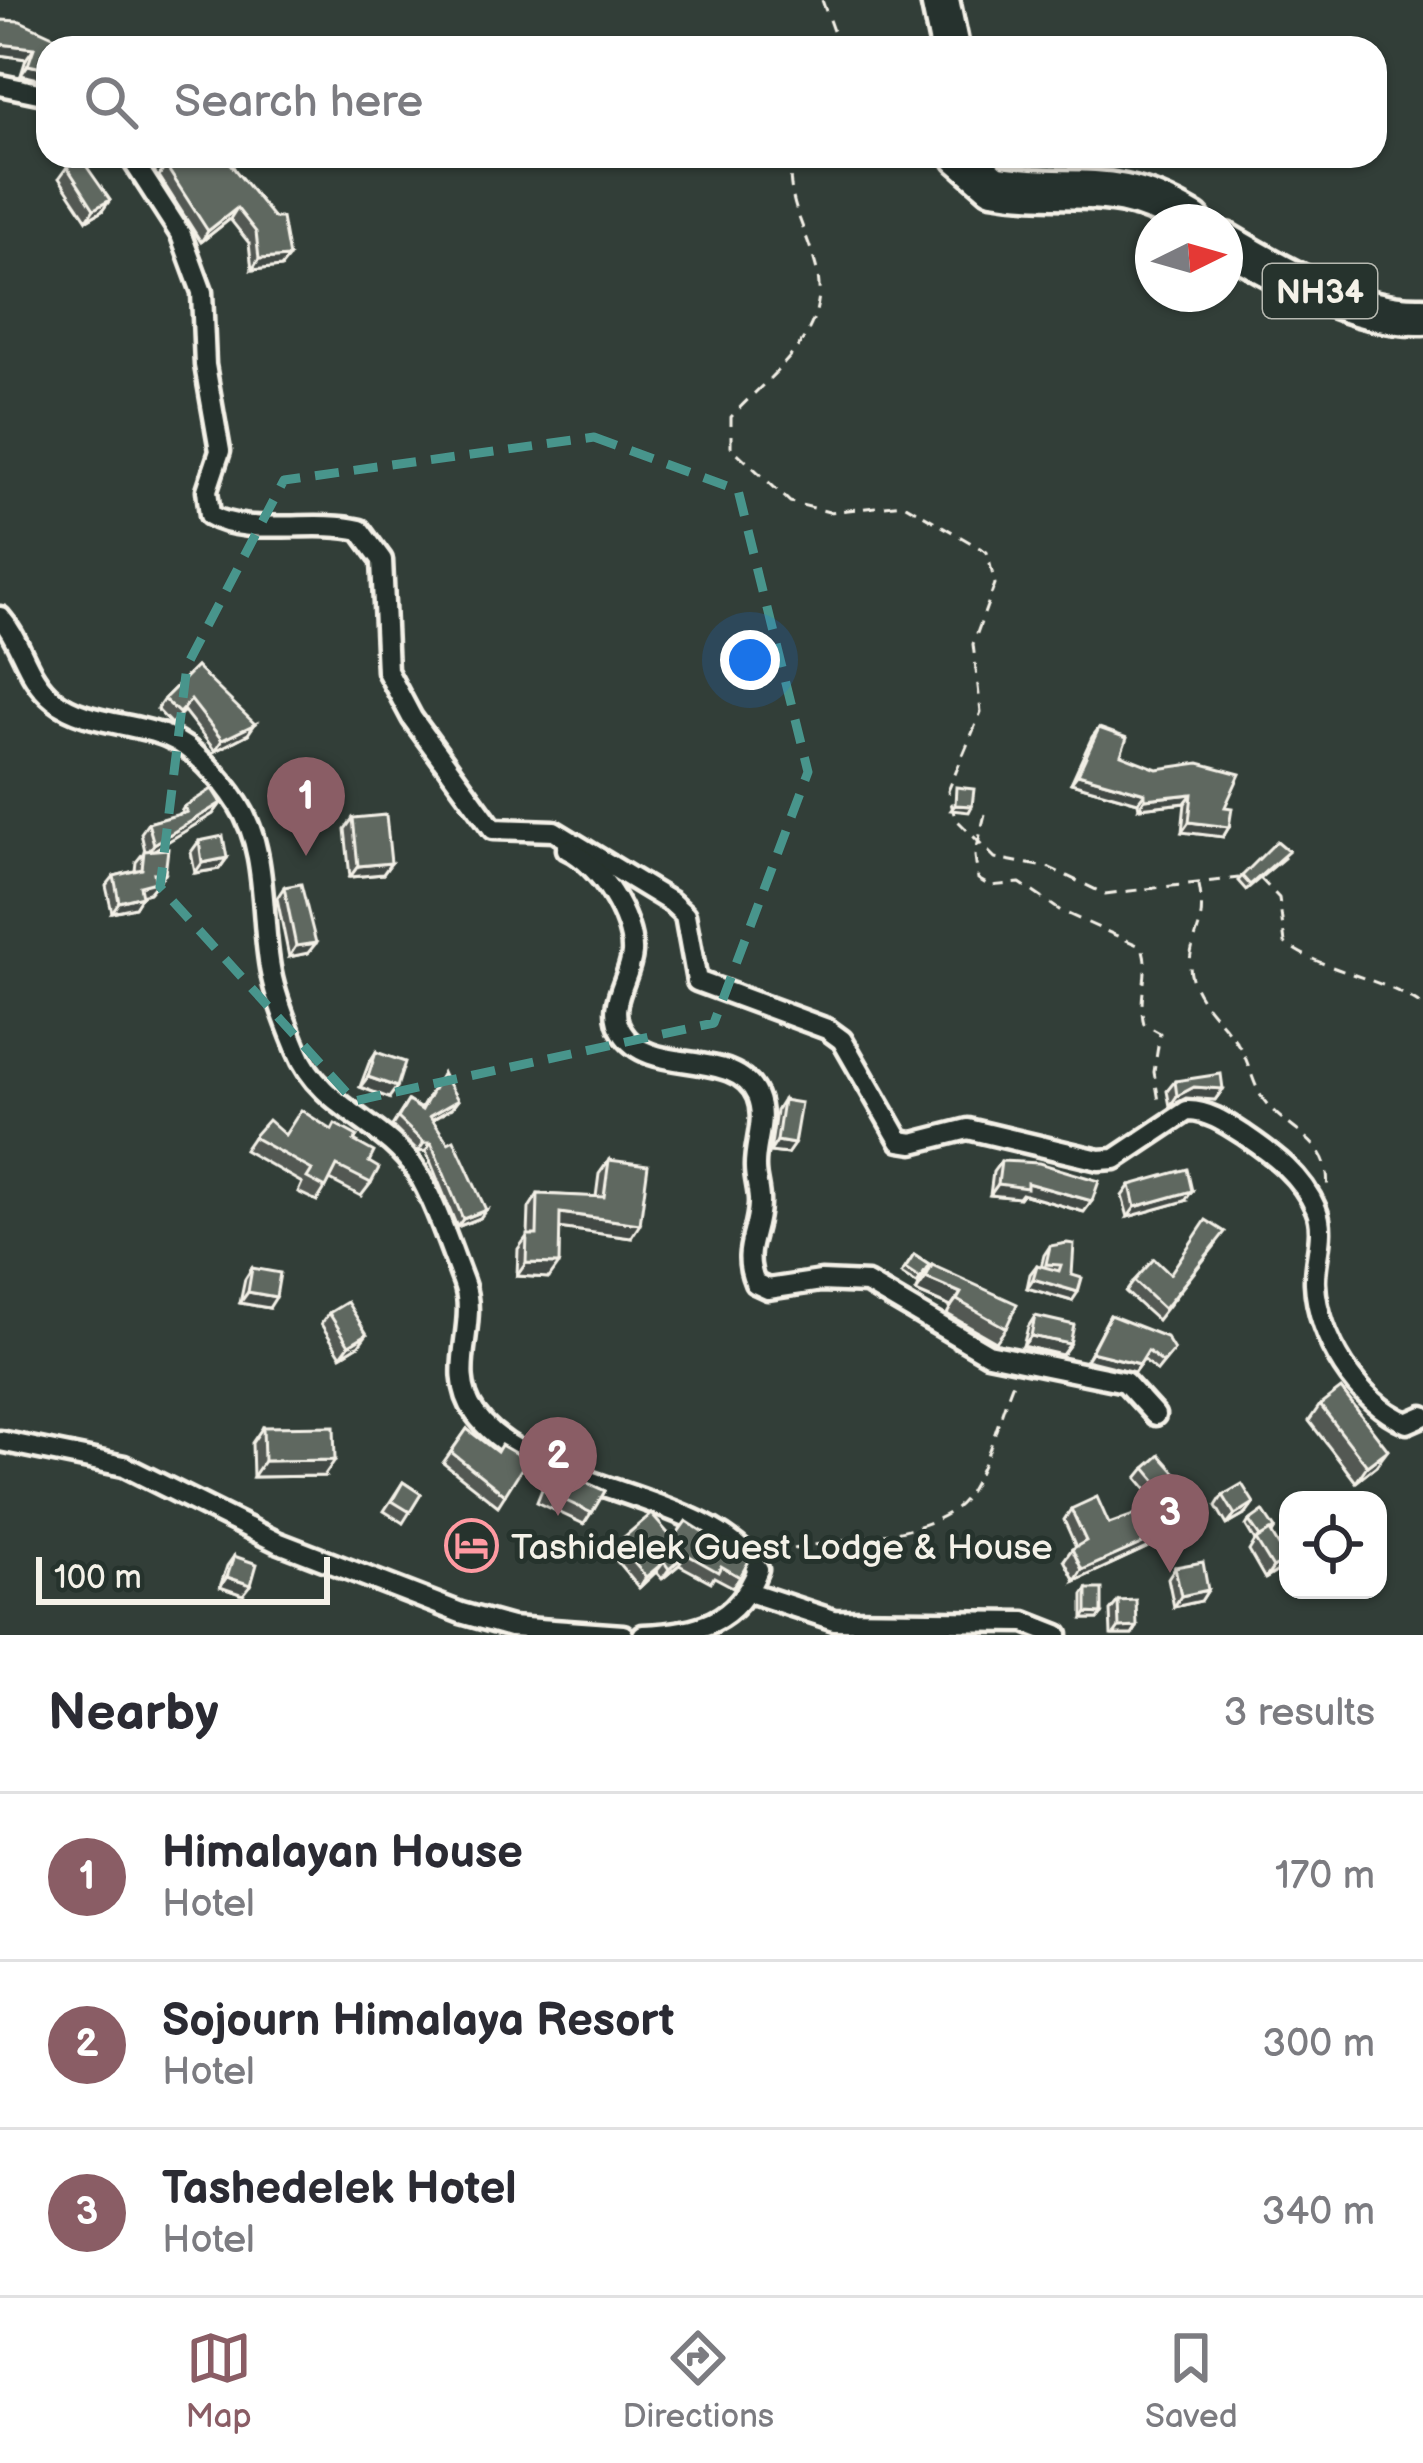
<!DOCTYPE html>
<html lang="en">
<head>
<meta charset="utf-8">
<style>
	:root { --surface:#fff; --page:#f7f7f7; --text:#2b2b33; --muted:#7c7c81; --line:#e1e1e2; --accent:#8a5d65 }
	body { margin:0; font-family:"Balsamiq Sans",sans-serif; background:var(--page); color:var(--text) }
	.controls { position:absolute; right:36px; bottom:36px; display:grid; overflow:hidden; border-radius:24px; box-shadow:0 3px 9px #0004 }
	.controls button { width:108px; height:108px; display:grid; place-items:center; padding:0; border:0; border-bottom:3px solid var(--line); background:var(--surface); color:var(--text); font:60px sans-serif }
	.compass { position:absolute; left:1135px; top:204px; width:108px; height:108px; border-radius:50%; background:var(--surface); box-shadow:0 3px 9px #0004; rotate:85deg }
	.scale { position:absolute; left:36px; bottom:30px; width:294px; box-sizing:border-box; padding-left:12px; border:6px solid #f4f1e8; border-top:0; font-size:33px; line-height:42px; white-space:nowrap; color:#f4f1e8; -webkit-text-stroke:9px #26332d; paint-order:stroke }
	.you { position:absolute; left:750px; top:660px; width:42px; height:42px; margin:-30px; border:9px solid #fff; border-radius:50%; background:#1a73e8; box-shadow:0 0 0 18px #1a73e833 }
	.badge { display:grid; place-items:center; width:78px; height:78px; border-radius:50%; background:var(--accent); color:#fff; font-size:39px; font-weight:700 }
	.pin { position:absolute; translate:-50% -99px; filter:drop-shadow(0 3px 6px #0008) }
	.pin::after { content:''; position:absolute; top:63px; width:42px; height:36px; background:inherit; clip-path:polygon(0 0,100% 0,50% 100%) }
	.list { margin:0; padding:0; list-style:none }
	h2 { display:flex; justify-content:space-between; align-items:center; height:156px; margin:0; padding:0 48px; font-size:51px }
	h2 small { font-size:39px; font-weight:400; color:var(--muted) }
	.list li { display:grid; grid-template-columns:78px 1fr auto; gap:36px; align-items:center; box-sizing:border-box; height:168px; padding:0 48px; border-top:3px solid var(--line) }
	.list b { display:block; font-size:45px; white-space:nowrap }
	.list p { margin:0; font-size:39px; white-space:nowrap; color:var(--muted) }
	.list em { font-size:39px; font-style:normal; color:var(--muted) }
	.icon { flex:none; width:66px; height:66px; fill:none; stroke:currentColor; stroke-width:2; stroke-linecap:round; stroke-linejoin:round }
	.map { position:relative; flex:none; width:1423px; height:1635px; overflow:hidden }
	.search { position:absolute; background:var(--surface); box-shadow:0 3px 9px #0004; left:36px; right:36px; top:36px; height:132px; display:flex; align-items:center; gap:30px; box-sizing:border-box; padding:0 42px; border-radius:36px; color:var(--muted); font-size:45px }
	.sheet { height:660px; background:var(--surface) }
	nav { display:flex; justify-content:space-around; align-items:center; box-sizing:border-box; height:168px; border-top:3px solid var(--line); background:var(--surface); font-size:33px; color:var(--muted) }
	nav a { display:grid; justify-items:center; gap:6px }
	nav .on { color:var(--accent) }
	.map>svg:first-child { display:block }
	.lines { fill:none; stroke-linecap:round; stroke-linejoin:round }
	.street-casing { stroke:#f4f1e8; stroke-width:27 }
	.highway-casing { stroke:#f4f1e8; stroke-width:45 }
	.path { stroke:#f4f1e8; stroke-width:3; stroke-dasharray:12 9; stroke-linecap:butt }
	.street { stroke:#26332d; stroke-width:18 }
	.highway { stroke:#26332d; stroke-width:36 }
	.wall { fill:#525953; stroke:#f4f1e8; stroke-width:3 }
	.shaded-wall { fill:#424944; stroke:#f4f1e8; stroke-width:3 }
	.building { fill:#5f6861; stroke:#f4f1e8; stroke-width:3 }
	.marked { fill:none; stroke:#48958c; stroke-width:9; stroke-dasharray:24 15; stroke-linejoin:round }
	.labels { text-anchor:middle; stroke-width:10; stroke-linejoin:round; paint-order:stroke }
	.shield { fill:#26332d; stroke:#b6b8b0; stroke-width:3 }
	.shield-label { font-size:33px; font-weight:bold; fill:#f4f1e8 }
	.poi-label { font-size:36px; fill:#f4f1e8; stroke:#26332d; text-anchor:start }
</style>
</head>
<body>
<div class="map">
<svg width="1423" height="1635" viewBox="0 0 1423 1635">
	<rect width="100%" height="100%" fill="#323e38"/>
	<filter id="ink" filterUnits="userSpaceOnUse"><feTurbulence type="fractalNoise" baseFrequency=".00833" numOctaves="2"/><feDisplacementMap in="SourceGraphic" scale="24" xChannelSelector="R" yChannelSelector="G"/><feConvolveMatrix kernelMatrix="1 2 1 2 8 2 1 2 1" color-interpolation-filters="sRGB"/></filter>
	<g filter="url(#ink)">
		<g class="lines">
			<defs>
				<g id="street">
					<polyline points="0,85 48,95"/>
					<path d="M130 156 181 235 202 292 205 365 220 451 207 490 210 515C246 537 313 519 360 530L382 560 387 671 412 718 493 829 554 831 671 902 685 915 697 981 827 1029 842 1040 900 1141 913 1143 968 1129 1099 1160 1115 1159 1187 1111C1208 1110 1229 1125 1246 1136 1274 1155 1302 1176 1316 1209 1326 1233 1314 1258 1315 1283 1317 1337 1358 1403 1407 1423L1423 1416"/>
					<path d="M0 617C23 643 25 677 54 700 84 724 131 722 166 736 194 747 222 779 238 804 269 851 260 920 271 973 276 999 287 1026 297 1050 320 1109 385 1121 417 1172 434 1199 451 1250 463 1281 480 1325 445 1370 475 1413 530 1491 708 1491 758 1569 737 1624 697 1633 643 1635"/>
					<path d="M567 849C598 863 634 918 632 953 630 980 605 1005 622 1032 649 1078 735 1046 757 1096 767 1120 754 1144 755 1168 755 1180 760 1192 759 1204 758 1236 741 1250 755 1283L768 1289 821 1281 867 1283 988 1354 1125 1382 1155 1415"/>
					<polyline points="0,1441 124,1466 277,1542 461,1613 511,1627 623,1635"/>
					<polyline points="749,1592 834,1620 1025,1622 1058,1635"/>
				</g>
				<g id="highway">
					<polyline points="940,0 950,48"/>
					<path d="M961 156 993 184C1073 198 1111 173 1192 222"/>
					<path d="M1225 242C1282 276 1354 318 1423 316"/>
				</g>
			</defs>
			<use href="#street" class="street-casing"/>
			<use href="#highway" class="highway-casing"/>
			<g class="path">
				<polyline points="822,0 839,48"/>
				<path d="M790 156C788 206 802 218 815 263 836 332 771 373 731 417V447L790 502 829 512 904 504 987 552 995 584 973 644 981 712 948 791 955 818 995 858 1050 868 1105 894 1239 878"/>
				<path d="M985 814 975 856 978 879 990 886 1020 883 1061 911 1142 947C1151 971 1137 998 1144 1024L1160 1033 1154 1072 1160 1107"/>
				<path d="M1260 878 1279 898 1285 943C1326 973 1380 976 1423 1006"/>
				<path d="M1199 885C1208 930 1190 933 1190 966 1191 1001 1229 1024 1243 1053 1250 1067 1253 1082 1261 1096 1284 1132 1333 1138 1327 1189"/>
				<path d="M774 1555C824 1535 940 1542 968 1494 989 1461 999 1416 1014 1380"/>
			</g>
			<use href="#street" class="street"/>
			<use href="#highway" class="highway"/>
		</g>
		<g class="wall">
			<polygon points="48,48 21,75 26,59 0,55"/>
			<polygon points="237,160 233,166 281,267 252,270 249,243 230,219 201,242 159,176 166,166 191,161"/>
			<polygon points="67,167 102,211 87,220 59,178"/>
			<polygon points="196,667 248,734 215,751 184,711 171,724 157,709 164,699"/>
			<polygon points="1099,728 1121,755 1225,807 1229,827 1223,837 1182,832 1185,803 1139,808 1138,802 1071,783 1092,737"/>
			<polygon points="221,803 213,814 153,850 165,874 149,893 142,895 135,907 112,912 106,886 114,876 135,871 136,862 145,851 141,833 148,823 179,815 184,807"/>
			<polygon points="353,818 391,863 383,874 350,877 345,829"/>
			<polygon points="199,841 227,858 219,869 195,873 191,852"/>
			<polygon points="1285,857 1246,890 1238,881 1242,876"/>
			<polygon points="284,887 308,953 289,957 277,898"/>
			<polygon points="376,1052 389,1098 360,1087 369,1063"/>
			<polygon points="442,1073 452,1108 432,1120 480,1218 457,1227 426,1151 418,1152 392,1126 408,1101 421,1109"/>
			<polygon points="1175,1081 1223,1089 1215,1100 1186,1098 1170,1106 1167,1091"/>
			<polygon points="783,1100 794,1144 787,1154 770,1152 776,1111"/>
			<polygon points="331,1130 354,1141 369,1162 371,1183 361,1196 330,1180 317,1201 298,1192 302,1183 244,1150 253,1137"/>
			<polygon points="609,1160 631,1238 560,1228 549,1278 517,1276 518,1249 528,1235 529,1208 538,1194 596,1197 599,1174"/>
			<polygon points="1001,1161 1084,1212 1022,1194 1019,1198 990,1195 993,1172"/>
			<polygon points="1130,1185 1185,1201 1128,1217 1122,1196"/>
			<polygon points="1217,1243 1157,1320 1126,1292 1134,1281 1170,1274"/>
			<polygon points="1050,1246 1072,1275 1072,1301 1027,1288 1030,1274 1037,1265 1041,1267 1044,1255"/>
			<polygon points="914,1255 929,1265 917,1284 901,1274"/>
			<polygon points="932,1265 1006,1328 996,1342 947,1314 951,1307 916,1292 922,1279"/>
			<polygon points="252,1268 269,1308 240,1303 245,1279"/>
			<polygon points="329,1313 359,1345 341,1356 321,1324"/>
			<polygon points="1110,1315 1174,1350 1157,1371 1143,1359 1134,1372 1086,1360"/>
			<polygon points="1035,1316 1070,1344 1062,1355 1023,1346 1028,1327"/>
			<polygon points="1320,1405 1376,1466 1356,1482 1309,1421"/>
			<polygon points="263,1427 324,1476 253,1477 252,1443"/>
			<polygon points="467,1429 505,1495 498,1506 443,1463"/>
			<polygon points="554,1468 605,1491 584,1524 537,1502 546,1479"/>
			<polygon points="1145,1468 1176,1473 1168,1484 1153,1497 1137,1478"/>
			<polygon points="403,1482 421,1494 403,1523 384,1511"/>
			<polygon points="1223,1495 1246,1514 1227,1525 1216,1506"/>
			<polygon points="1071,1509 1109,1524 1146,1548 1075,1581 1064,1560 1072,1549 1076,1547 1064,1520"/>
			<polygon points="1249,1521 1275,1529 1272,1534 1279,1570 1265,1579 1249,1551 1255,1541 1246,1526"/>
			<polygon points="673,1539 740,1577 733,1587 714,1577 711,1582 679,1565 662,1579 656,1572 639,1588 610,1553 617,1543"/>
			<polygon points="234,1556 243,1595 220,1587 227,1566"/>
			<polygon points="1175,1567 1208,1590 1201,1601 1174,1607 1168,1578"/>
			<polygon points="1087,1589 1102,1614 1098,1619 1083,1619 1083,1595"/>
			<polygon points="1118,1601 1137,1627 1132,1635 1111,1635 1110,1611"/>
		</g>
		<g class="shaded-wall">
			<polygon points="0,44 34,48 26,59 0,55"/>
			<polygon points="28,65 48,69 48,81 21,75"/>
			<polygon points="110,200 102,211 87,220 94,209"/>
			<polygon points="237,208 230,219 201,242 208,231"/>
			<polygon points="289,257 281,267 252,270 259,259"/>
			<polygon points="255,724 248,734 215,751 222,740"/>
			<polygon points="1078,774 1145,793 1138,802 1071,783"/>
			<polygon points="1192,794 1185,803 1139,808 1145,799"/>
			<polygon points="221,803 213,814 146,855 154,844"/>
			<polygon points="955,805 972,806 969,812 951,810"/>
			<polygon points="1189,822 1229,827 1223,837 1182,832"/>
			<polygon points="227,858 219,869 195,873 202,863"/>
			<polygon points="391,863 383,874 350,877 358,866"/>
			<polygon points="154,873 165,874 149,893 132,897 140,886"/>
			<polygon points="142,896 135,907 112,912 119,902"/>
			<polygon points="316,943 308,953 289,957 296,946"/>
			<polygon points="368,1077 397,1087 389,1098 360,1087"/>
			<polygon points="1194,1087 1223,1089 1215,1100 1186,1098 1170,1106 1177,1096"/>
			<polygon points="458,1100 452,1108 424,1124 430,1116"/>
			<polygon points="777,1141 794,1144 787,1154 770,1152"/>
			<polygon points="424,1143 431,1143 426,1151 418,1152"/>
			<polygon points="1027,1183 1092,1201 1084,1212 1022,1194 1019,1198 990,1195 998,1184"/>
			<polygon points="1192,1191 1185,1201 1128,1217 1135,1207"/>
			<polygon points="486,1210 480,1218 457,1227 463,1219"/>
			<polygon points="560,1213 640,1224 631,1238 551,1227"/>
			<polygon points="526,1263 559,1264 549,1278 517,1276"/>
			<polygon points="926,1278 961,1293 951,1307 916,1292"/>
			<polygon points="1033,1279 1078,1292 1072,1301 1027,1288"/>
			<polygon points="248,1292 276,1297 269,1308 240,1303"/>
			<polygon points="367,1334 359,1345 341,1356 349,1345"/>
			<polygon points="1031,1336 1070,1344 1062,1355 1023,1346"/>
			<polygon points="1091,1352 1140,1364 1134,1372 1086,1360"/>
			<polygon points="1388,1450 1376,1466 1356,1482 1367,1466"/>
			<polygon points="335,1460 324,1476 253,1477 264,1461"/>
			<polygon points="1176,1473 1168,1484 1153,1497 1160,1486"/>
			<polygon points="1254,1503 1246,1514 1227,1525 1235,1515"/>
			<polygon points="1154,1538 1146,1548 1075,1581 1082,1570"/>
			<polygon points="686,1554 679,1565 662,1579 669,1569"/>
			<polygon points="1287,1560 1279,1570 1265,1579 1273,1568"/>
			<polygon points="664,1562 656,1572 639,1588 646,1577"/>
			<polygon points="227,1577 251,1585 243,1595 220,1587"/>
			<polygon points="1208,1590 1201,1601 1174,1607 1181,1596"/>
			<polygon points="1087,1613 1102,1614 1098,1619 1083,1619"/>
			<polygon points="1137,1627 1132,1635 1114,1635 1119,1628"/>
		</g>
		<g class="building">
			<polygon points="0,20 20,21 79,48 48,48 48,69 28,65 34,48 0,44"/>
			<polygon points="178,156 187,156 191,161 198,156 234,156 237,160 231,165 274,218 282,218 289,257 259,259 256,232 237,208 208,231 166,166"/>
			<polygon points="80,157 110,200 94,209 67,167"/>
			<polygon points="196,667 255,724 222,740 191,700 179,713 164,699"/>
			<polygon points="1099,728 1127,738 1121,755 1157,769 1199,763 1240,774 1225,807 1232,808 1229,827 1189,822 1192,794 1145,799 1145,793 1078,774"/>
			<polygon points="956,787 974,789 972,806 955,805"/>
			<polygon points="212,789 221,803 154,844 148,823 187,812 184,807"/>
			<polygon points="386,815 391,863 358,866 353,818"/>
			<polygon points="223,836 227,858 202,863 199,841"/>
			<polygon points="1277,841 1289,851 1250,885 1242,876"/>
			<polygon points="168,849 165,874 154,873 156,882 140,886 142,896 119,902 114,876 142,869 144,851"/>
			<polygon points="301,884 316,943 296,946 284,887"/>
			<polygon points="376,1052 405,1062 397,1087 368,1077"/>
			<polygon points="442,1073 458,1100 430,1116 448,1143 454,1140 486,1210 463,1219 431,1143 424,1143 398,1118 408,1101 422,1110"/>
			<polygon points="1221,1074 1223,1089 1194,1087 1177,1096 1175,1081"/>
			<polygon points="783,1100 801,1103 794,1144 777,1141"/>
			<polygon points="301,1110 332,1130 335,1124 357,1136 354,1141 374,1152 369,1162 379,1168 371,1183 337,1166 326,1188 307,1178 312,1170 253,1137 268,1120 285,1135"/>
			<polygon points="609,1160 648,1165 640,1224 560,1213 559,1264 526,1263 527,1235 537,1235 538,1194 604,1197"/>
			<polygon points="1001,1161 1039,1163 1099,1181 1092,1201 1027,1183 1027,1188 998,1184"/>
			<polygon points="1187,1169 1192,1191 1135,1207 1130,1185"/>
			<polygon points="1206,1220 1225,1232 1164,1309 1134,1281 1154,1259 1170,1274"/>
			<polygon points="1067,1243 1074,1244 1072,1275 1082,1278 1078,1292 1033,1279 1037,1265 1059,1271 1061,1265 1046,1264 1050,1246"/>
			<polygon points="914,1255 929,1265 920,1279 905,1269"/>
			<polygon points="932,1265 1017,1304 1006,1328 957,1300 961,1293 926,1278"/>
			<polygon points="252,1268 280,1273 276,1297 248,1292"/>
			<polygon points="347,1302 367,1334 349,1345 329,1313"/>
			<polygon points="1110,1315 1166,1337 1174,1350 1163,1363 1148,1351 1140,1364 1091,1352"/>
			<polygon points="1035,1316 1074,1325 1070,1344 1031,1336"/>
			<polygon points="1341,1389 1388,1450 1367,1466 1320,1405"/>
			<polygon points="334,1426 335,1460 264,1461 263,1427"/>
			<polygon points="467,1429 497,1452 501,1445 527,1460 505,1495 451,1452"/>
			<polygon points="1160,1455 1176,1473 1160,1486 1145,1468"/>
			<polygon points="554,1468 605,1491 592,1513 545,1491"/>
			<polygon points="403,1482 421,1494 410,1512 392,1501"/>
			<polygon points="1242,1484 1254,1503 1235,1515 1223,1495"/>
			<polygon points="1097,1497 1109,1524 1142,1512 1154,1538 1082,1570 1072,1549 1086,1541 1071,1509"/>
			<polygon points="1263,1511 1275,1529 1260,1537 1249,1521"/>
			<polygon points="651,1514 673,1539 686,1521 749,1561 740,1577 721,1566 718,1572 686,1554 669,1569 664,1562 646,1577 617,1543"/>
			<polygon points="1270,1531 1287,1560 1273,1568 1256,1540"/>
			<polygon points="234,1556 257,1564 251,1585 227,1577"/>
			<polygon points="1203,1562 1208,1590 1181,1596 1175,1567"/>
			<polygon points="1087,1589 1102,1589 1102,1614 1087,1613"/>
			<polygon points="1136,1600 1137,1627 1119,1628 1118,1601"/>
		</g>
	</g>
	<path class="marked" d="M594 437 738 490 808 772 714 1023 354 1101 160 887 187 666 284 480Z"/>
	<defs>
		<symbol id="hotel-ring" viewBox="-11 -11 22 22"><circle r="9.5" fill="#26332d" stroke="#ff9aa2" stroke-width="1.5"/><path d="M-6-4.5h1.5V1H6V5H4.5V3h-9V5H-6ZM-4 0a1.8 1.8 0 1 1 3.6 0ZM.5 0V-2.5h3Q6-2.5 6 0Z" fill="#ff9aa2"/></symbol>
	</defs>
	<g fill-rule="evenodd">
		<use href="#hotel-ring" x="442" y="1516" width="59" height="59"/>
	</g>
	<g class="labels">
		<rect class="shield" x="1263" y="264" width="114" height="54" rx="9"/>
		<g class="shield-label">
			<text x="1320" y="303">NH34</text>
		</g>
		<g class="poi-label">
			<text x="511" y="1559">Tashidelek Guest Lodge &amp; House</text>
		</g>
	</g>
</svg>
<div class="controls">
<button><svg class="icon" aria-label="locate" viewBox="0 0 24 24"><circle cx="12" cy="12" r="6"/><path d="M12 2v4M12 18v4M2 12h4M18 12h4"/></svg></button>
</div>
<svg class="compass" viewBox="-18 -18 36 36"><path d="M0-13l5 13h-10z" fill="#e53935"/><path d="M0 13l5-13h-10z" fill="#7c7c81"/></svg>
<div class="scale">100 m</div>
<div class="you"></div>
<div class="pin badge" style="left:306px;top:856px">1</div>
<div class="pin badge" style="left:558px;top:1516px">2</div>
<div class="pin badge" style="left:1170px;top:1573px">3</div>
<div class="search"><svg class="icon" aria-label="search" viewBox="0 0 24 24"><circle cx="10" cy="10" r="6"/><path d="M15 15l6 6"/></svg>Search here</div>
</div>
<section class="sheet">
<h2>Nearby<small>3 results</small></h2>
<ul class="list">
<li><span class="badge">1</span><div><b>Himalayan House</b><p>Hotel</p></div><em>170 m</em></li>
<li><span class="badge">2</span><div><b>Sojourn Himalaya Resort</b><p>Hotel</p></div><em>300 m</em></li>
<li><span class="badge">3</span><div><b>Tashedelek Hotel</b><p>Hotel</p></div><em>340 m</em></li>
</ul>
</section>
<nav>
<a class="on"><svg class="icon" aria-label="map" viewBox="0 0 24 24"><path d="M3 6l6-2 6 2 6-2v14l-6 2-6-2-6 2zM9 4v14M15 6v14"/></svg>Map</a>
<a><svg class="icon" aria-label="directions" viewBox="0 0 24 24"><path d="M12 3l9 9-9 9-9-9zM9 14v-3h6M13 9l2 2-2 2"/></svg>Directions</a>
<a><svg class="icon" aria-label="saved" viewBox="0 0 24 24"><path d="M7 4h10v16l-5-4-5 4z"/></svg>Saved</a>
</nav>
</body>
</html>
